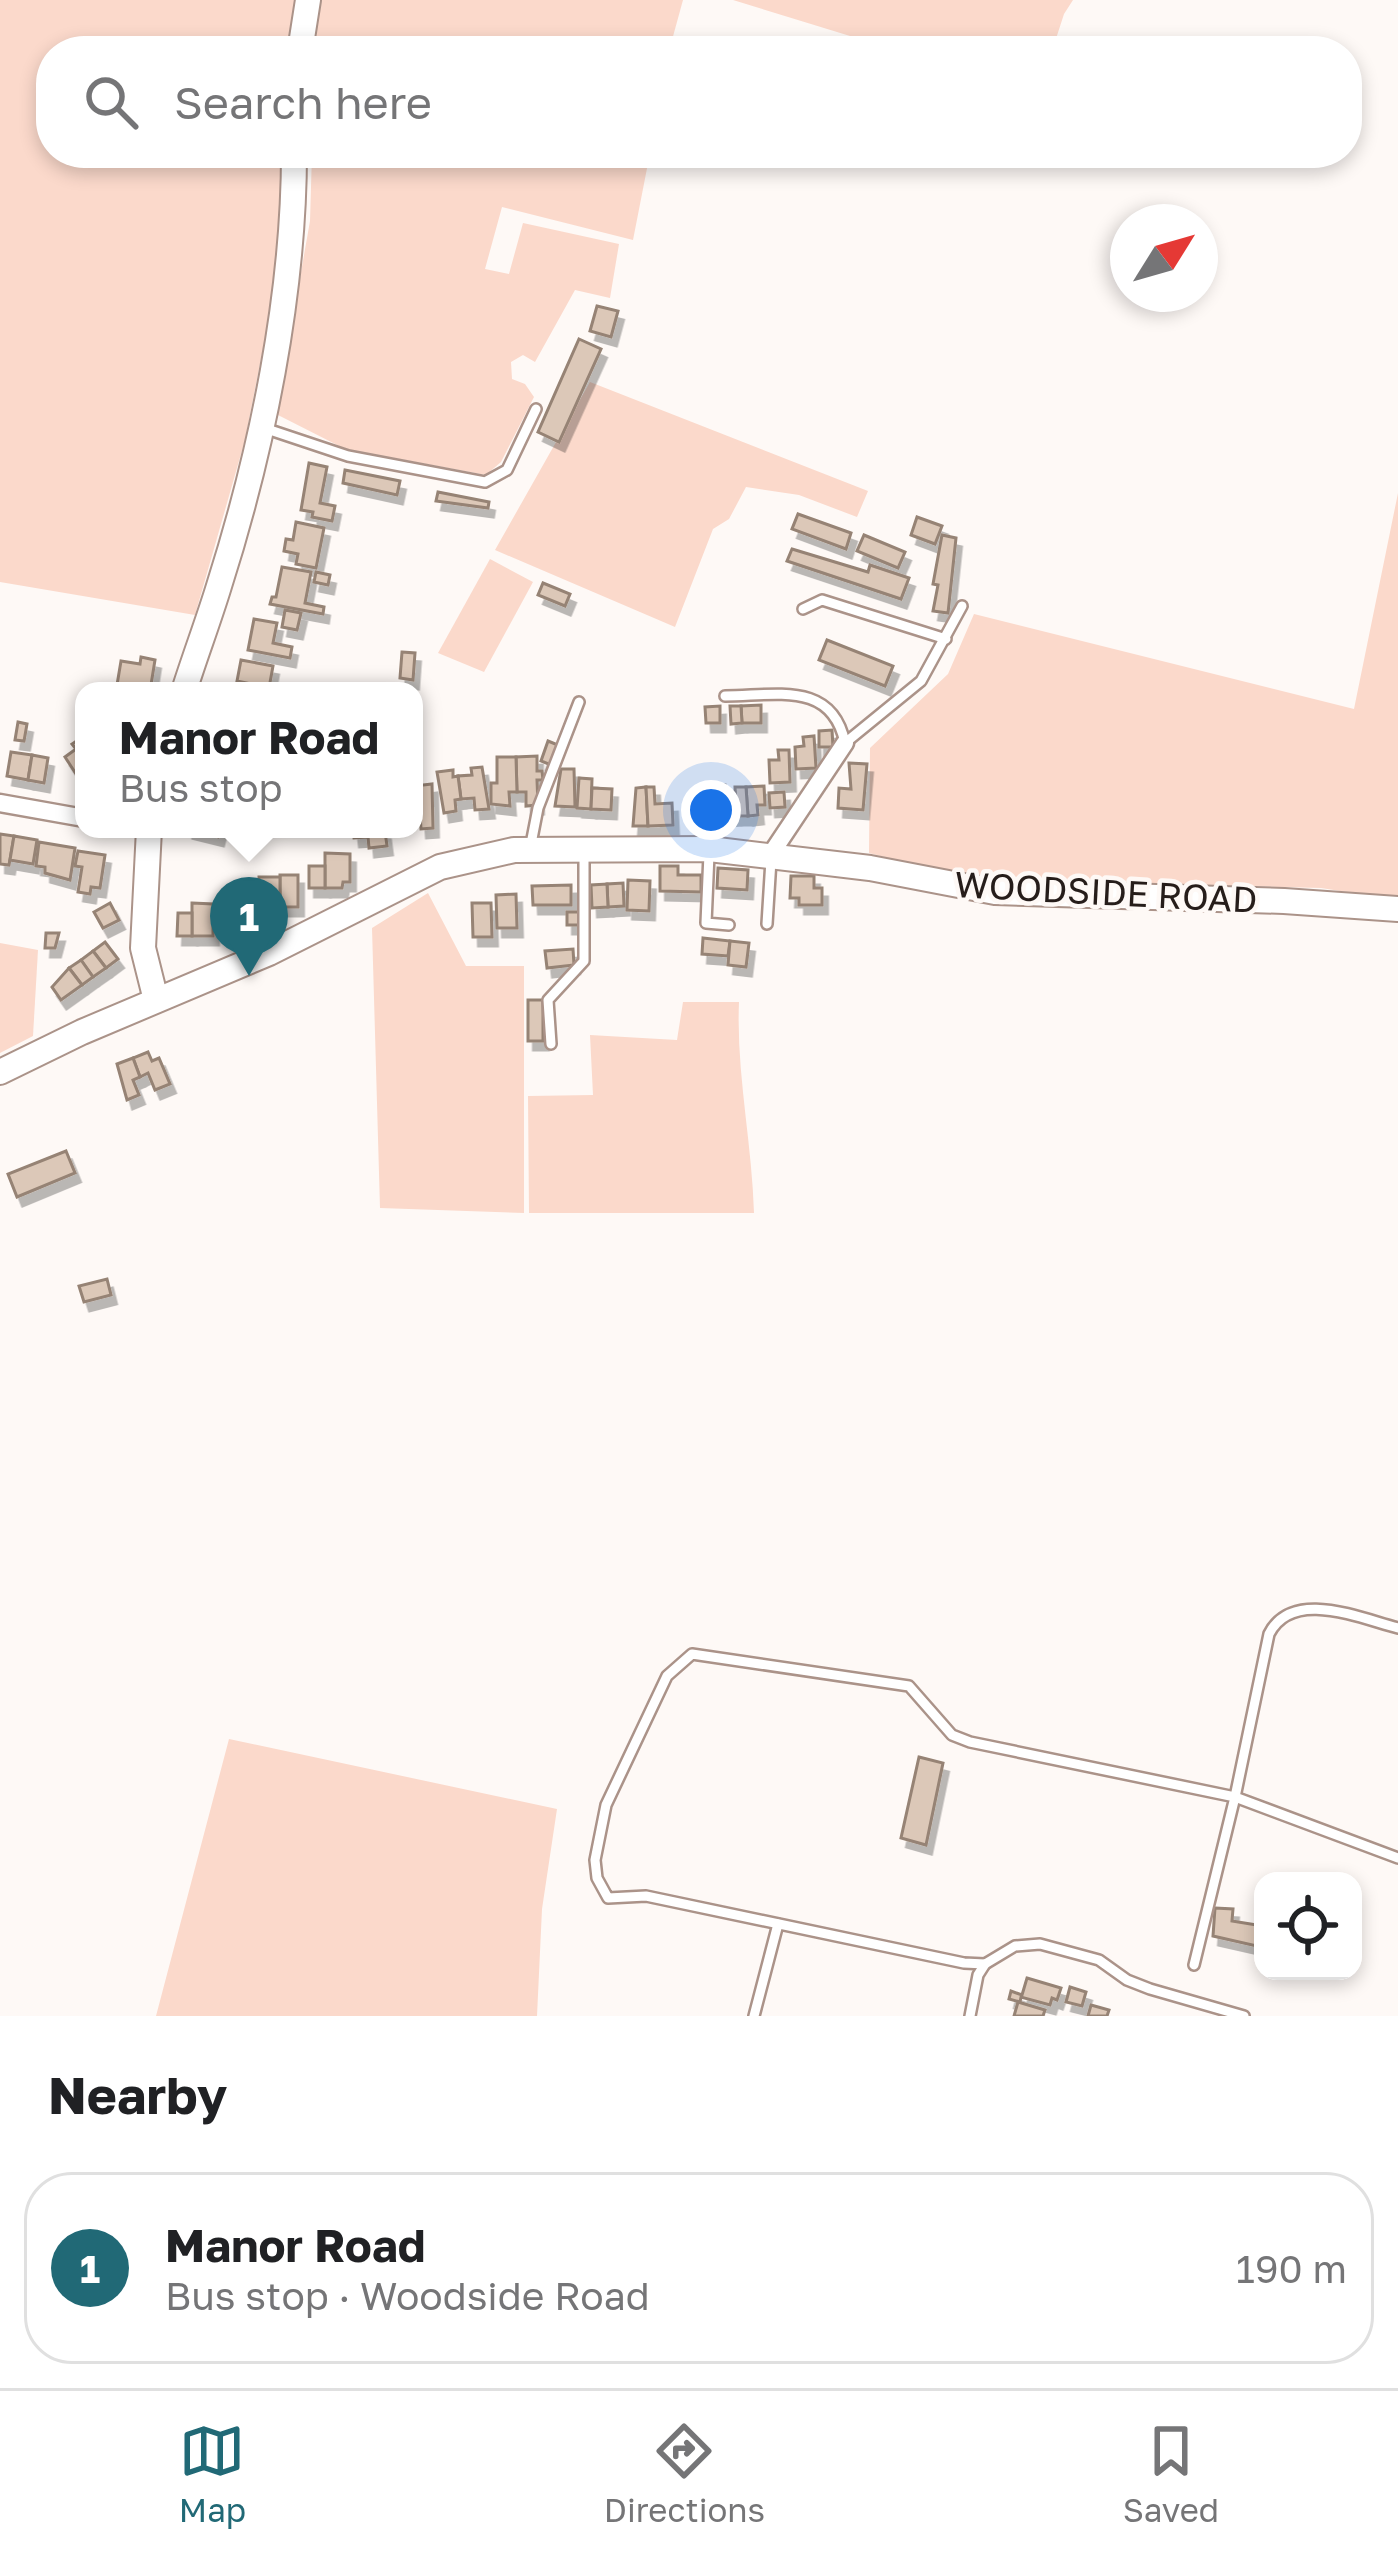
<!DOCTYPE html>
<html lang="en">
<head>
<meta charset="utf-8">
<style>
	:root { --surface:#fff; --page:#f2f2f2; --text:#202124; --muted:#757577; --line:#e0e0e0; --accent:#216976 }
	body { margin:0; font-family:"Golos Text",sans-serif; background:var(--page); color:var(--text) }
	.controls { position:absolute; right:36px; bottom:36px; display:grid; overflow:hidden; border-radius:24px; box-shadow:0 6px 18px #0003 }
	.controls button { width:108px; height:108px; display:grid; place-items:center; padding:0; border:0; border-bottom:3px solid var(--line); background:var(--surface); color:var(--text); font:60px sans-serif }
	.compass { position:absolute; left:1110px; top:204px; width:108px; height:108px; border-radius:50%; background:var(--surface); box-shadow:0 6px 18px #0003; rotate:53deg }
	.you { position:absolute; left:711px; top:810px; width:42px; height:42px; margin:-30px; border:9px solid #fff; border-radius:50%; background:#1a73e8; box-shadow:0 0 0 18px #1a73e833 }
	.badge { display:grid; place-items:center; width:78px; height:78px; border-radius:50%; background:var(--accent); color:#fff; font-size:39px; font-weight:700 }
	.pin { position:absolute; translate:-50% -99px; filter:drop-shadow(0 3px 6px #0008) }
	.pin::after { content:''; position:absolute; top:63px; width:42px; height:36px; background:inherit; clip-path:polygon(0 0,100% 0,50% 100%) }
	.popup { position:absolute; left:75px; top:682px; width:348px; height:156px; box-sizing:border-box; display:grid; place-content:center; border-radius:24px; background:var(--surface); filter:drop-shadow(0 3px 9px #0005); font-size:39px; white-space:nowrap; color:var(--muted) }
	.popup b { font-size:45px; color:var(--text) }
	.popup::after { content:''; position:absolute; left:50%; top:100%; margin-left:-24px; border:24px solid transparent; border-top-color:var(--surface) }
	.list { margin:0; padding:0; list-style:none }
	h2 { display:flex; justify-content:space-between; align-items:center; height:156px; margin:0; padding:0 48px; font-size:51px }
	h2 small { font-size:39px; font-weight:400; color:var(--muted) }
	.list li { display:grid; grid-template-columns:78px 1fr auto; gap:36px; align-items:center; box-sizing:border-box; height:192px; margin:0 24px 24px; padding:0 24px; border:3px solid var(--line); border-radius:48px }
	.list b { display:block; font-size:45px; white-space:nowrap }
	.list p { margin:0; font-size:39px; white-space:nowrap; color:var(--muted) }
	.list em { font-size:39px; font-style:normal; color:var(--muted) }
	.icon { flex:none; width:66px; height:66px; fill:none; stroke:currentColor; stroke-width:2; stroke-linecap:round; stroke-linejoin:round }
	.map { position:relative; flex:none; width:1398px; height:2016px; overflow:hidden }
	.search { position:absolute; background:var(--surface); box-shadow:0 6px 18px #0003; left:36px; right:36px; top:36px; height:132px; display:flex; align-items:center; gap:30px; box-sizing:border-box; padding:0 42px; border-radius:48px; color:var(--muted); font-size:45px }
	.sheet { height:372px; background:var(--surface) }
	nav { display:flex; justify-content:space-around; align-items:center; box-sizing:border-box; height:168px; border-top:3px solid var(--line); background:var(--surface); font-size:33px; color:var(--muted) }
	nav a { display:grid; justify-items:center; gap:6px }
	nav .on { color:var(--accent) }
	.map>svg:first-child { display:block }
	.green { fill:#fbd9cb }
	.building { fill:#dcc8b8; stroke:#968374; stroke-width:3; filter:url(#shadow) }
	.lines { fill:none; stroke-linecap:round; stroke-linejoin:round }
	.lane-casing { stroke:#ab9389; stroke-width:14 }
	.street-casing { stroke:#ab9389; stroke-width:21 }
	.secondary-casing { stroke:#ab9389; stroke-width:28 }
	.lane { stroke:#fff; stroke-width:9 }
	.street { stroke:#fff; stroke-width:16 }
	.secondary { stroke:#fff; stroke-width:24 }
	.labels { text-anchor:middle; stroke-width:9; stroke-linejoin:round; paint-order:stroke }
	.street-label { font-size:36px; fill:#261d1a; stroke:#fef9f6 }
</style>
</head>
<body>
<div class="map">
<svg width="1398" height="2016" viewBox="0 0 1398 2016">
	<defs>
		<filter id="shadow"><feDropShadow dx="5.5" dy="9" stdDeviation="0" flood-color="#0004"/></filter>
	</defs>
	<rect width="100%" height="100%" fill="#fef9f6"/>
	<g class="green">
		<polygon points="0,0 297,0 287,51 51,51 51,153 284,153 278,272 245,440 195,615 0,582"/>
		<polygon points="319,0 683,0 669,51 315,51"/>
		<polygon points="733,0 1073,0 1064,14 1052,51 899,51"/>
		<polygon points="312,153 650,153 633,240 502,207 485,269 509,274 523,223 619,244 610,298 575,290 535,362 523,355 511,362 512,379 525,384 534,397 501,462 486,475 345,449 276,414 310,221"/>
		<polygon points="590,382 868,491 857,517 799,495 746,487 729,519 713,529 675,627 495,550"/>
		<polygon points="1398,493 1398,900 1321,888 968,879 869,853 870,748 948,674 974,614 1354,709"/>
		<polygon points="490,559 533,582 484,672 438,653"/>
		<polygon points="428,893 466,966 524,966 524,1213 380,1208 372,928"/>
		<polygon points="0,943 38,950 33,1036 0,1053"/>
		<path d="M683 1002H739C736 1072 752 1142 754 1213H529L528 1096 593 1095 590 1035 677 1040Z"/>
		<polygon points="229,1739 557,1809 542,1909 537,2016 156,2016"/>
	</g>
	<g class="building">
		<polygon points="597,306 618,311 611,337 590,331"/>
		<polygon points="579,339 601,349 559,442 538,432"/>
		<polygon points="309,463 327,467 320,503 335,506 332,521 312,517 313,512 301,510"/>
		<polygon points="345,470 400,481 397,495 343,483"/>
		<polygon points="438,492 489,502 488,508 436,501"/>
		<polygon points="798,514 851,533 846,549 792,529"/>
		<polygon points="917,517 942,526 935,544 911,535"/>
		<polygon points="296,522 324,528 316,568 296,564 298,554 284,551 286,539 293,540"/>
		<polygon points="864,535 905,552 898,568 857,551"/>
		<polygon points="942,535 956,538 948,613 933,611 938,585 933,584"/>
		<polygon points="792,549 868,572 870,565 909,578 901,599 787,561"/>
		<polygon points="282,567 311,572 305,603 324,607 323,614 270,604 272,597 276,597"/>
		<polygon points="316,572 330,575 328,585 314,582"/>
		<polygon points="543,583 570,594 565,606 538,595"/>
		<polygon points="285,610 301,613 297,630 282,627"/>
		<polygon points="254,619 277,623 273,643 292,647 290,658 248,650"/>
		<polygon points="827,640 893,666 885,686 819,660"/>
		<polygon points="402,652 415,653 413,680 400,678"/>
		<polygon points="141,657 155,660 150,691 116,691 121,661 140,664"/>
		<polygon points="241,660 273,666 269,688 237,681"/>
		<polygon points="761,705 761,723 742,723 741,706"/>
		<polygon points="720,706 720,723 706,723 705,707"/>
		<polygon points="730,706 741,706 742,723 731,724"/>
		<polygon points="18,722 27,724 24,741 15,740"/>
		<polygon points="832,730 833,747 819,747 819,731"/>
		<polygon points="84,736 84,773 78,777 65,757 76,749 72,744"/>
		<polygon points="814,736 816,768 796,769 795,747 804,746 803,737"/>
		<polygon points="548,741 558,745 551,765 541,761"/>
		<polygon points="778,750 789,750 790,782 770,783 769,760 779,760"/>
		<polygon points="11,752 32,755 28,780 7,776"/>
		<polygon points="32,755 48,758 44,783 28,780"/>
		<polygon points="537,756 537,771 542,771 543,780 537,780 538,805 526,806 526,792 517,792 516,757"/>
		<polygon points="497,757 516,757 517,792 509,792 510,806 491,804 491,783 497,783"/>
		<polygon points="849,763 867,764 863,810 838,808 839,788 851,789"/>
		<polygon points="482,767 489,809 475,810 474,798 461,799 458,776 472,775 471,768"/>
		<polygon points="561,769 574,769 575,807 555,806"/>
		<polygon points="453,770 453,777 458,776 461,799 455,800 456,811 444,813 437,772"/>
		<polygon points="579,778 592,779 591,809 577,808"/>
		<polygon points="432,784 433,828 421,829 420,814 414,815 414,786"/>
		<polygon points="715,785 716,817 706,818 705,786"/>
		<polygon points="715,785 725,785 726,817 716,817"/>
		<polygon points="764,786 765,805 757,805 758,815 748,816 746,787"/>
		<polygon points="646,787 648,826 633,826 636,788"/>
		<polygon points="646,787 654,787 655,804 672,803 673,825 648,826"/>
		<polygon points="735,787 746,787 748,816 736,816"/>
		<polygon points="592,788 612,789 611,810 591,809"/>
		<polygon points="725,792 735,792 736,816 726,817"/>
		<polygon points="784,792 785,807 770,808 769,793"/>
		<polygon points="693,793 705,793 706,818 688,819 687,800 693,800"/>
		<polygon points="186,829 220,829 218,837"/>
		<polygon points="353,829 385,831 387,846 369,848 368,837 354,838"/>
		<polygon points="0,834 14,836 9,865 0,864"/>
		<polygon points="14,836 37,840 33,864 10,860"/>
		<polygon points="39,842 75,848 70,880 45,873 45,867 36,866"/>
		<polygon points="78,851 105,855 100,888 91,887 90,894 78,892 82,867 75,866"/>
		<polygon points="325,853 350,854 350,882 343,882 342,888 325,888"/>
		<rect x="309" y="866" width="16" height="22"/>
		<polygon points="660,866 678,866 678,875 701,875 701,892 660,891"/>
		<polygon points="718,868 748,870 747,890 717,888"/>
		<rect x="280" y="875" width="18" height="32"/>
		<polygon points="791,876 814,876 814,888 822,888 822,905 799,905 799,898 790,898"/>
		<rect x="259" y="877" width="21" height="30"/>
		<polygon points="628,880 650,881 649,911 627,910"/>
		<polygon points="623,883 624,906 608,907 607,884"/>
		<polygon points="607,884 608,907 592,908 591,885"/>
		<polygon points="571,885 571,905 533,905 532,886"/>
		<polygon points="516,894 517,928 497,928 496,895"/>
		<polygon points="222,895 235,895 235,923 215,923 216,905 221,905"/>
		<polygon points="235,895 256,896 256,924 235,923"/>
		<polygon points="110,903 119,920 103,928 94,912"/>
		<polygon points="192,903 213,904 213,936 192,936"/>
		<polygon points="472,903 491,903 492,937 473,937"/>
		<rect x="567" y="912" width="12" height="13"/>
		<polygon points="178,913 192,913 192,936 177,936"/>
		<polygon points="46,933 59,933 55,948 45,948"/>
		<polygon points="703,938 730,941 728,956 702,954"/>
		<polygon points="730,941 749,943 746,967 728,965"/>
		<polygon points="105,942 118,959 106,968 93,951"/>
		<polygon points="573,949 574,965 547,968 545,951"/>
		<polygon points="93,951 106,968 93,977 81,960"/>
		<polygon points="81,960 93,977 82,985 69,968"/>
		<polygon points="69,968 82,985 61,1000 52,987"/>
		<rect x="528" y="1000" width="15" height="41"/>
		<polygon points="148,1052 152,1061 159,1058 170,1084 155,1090 148,1073 140,1077 133,1058"/>
		<polygon points="133,1058 140,1077 133,1080 139,1095 127,1100 117,1064"/>
		<polygon points="66,1151 75,1173 17,1197 8,1174"/>
		<polygon points="107,1279 111,1295 84,1302 79,1286"/>
		<polygon points="919,1757 943,1763 926,1845 901,1838"/>
		<polygon points="1215,1908 1233,1909 1232,1921 1263,1926 1261,1947 1213,1936"/>
		<polygon points="1027,1978 1061,1988 1057,2000 1052,1998 1050,2005 1021,1997 1020,2002 1009,1999 1011,1991 1022,1995"/>
		<polygon points="1070,1987 1086,1992 1082,2006 1066,2002"/>
		<polygon points="1018,2002 1045,2010 1043,2016 1014,2016"/>
		<polygon points="1091,2005 1109,2010 1107,2016 1088,2016"/>
	</g>
	<g class="lines">
		<defs>
			<g id="lane">
				<polyline points="264,428 348,456 485,482 507,470 536,409"/>
				<polyline points="803,609 822,600 946,639"/>
				<path d="M725 696C775 696 832 680 845 743"/>
				<polyline points="845,743 921,681 962,606"/>
				<polyline points="530,849 538,808 579,702"/>
				<polyline points="709,854 706,923 729,925"/>
				<polyline points="767,924 771,860"/>
				<polyline points="551,1044 548,1000 584,961 584,854"/>
				<path d="M1398 1628C1359 1618 1292 1588 1269 1634L1235 1797 1398 1858"/>
				<polyline points="1194,1965 1235,1797 970,1742 952,1735 909,1686 692,1654 667,1676 606,1805 595,1860 597,1878 608,1898 646,1896 964,1963 985,1964 1015,1946 1040,1944 1099,1960 1127,1980 1150,1989 1244,2016"/>
				<polyline points="754,2016 778,1924"/>
				<polyline points="970,2016 978,1975 985,1964"/>
			</g>
			<g id="street">
				<polyline points="0,803 84,818"/>
				<polyline points="771,854 845,743"/>
			</g>
			<g id="secondary">
				<polyline points="300,51 308,0"/>
				<path d="M184 691C195 656 208 622 219 586 262 451 294 295 294 153"/>
				<polyline points="149,829 143,948 156,1000"/>
				<polyline points="0,1072 82,1032 269,953 440,867 514,850 709,849 870,868 995,892 1284,901 1398,909"/>
			</g>
		</defs>
		<use href="#lane" class="lane-casing"/>
		<use href="#street" class="street-casing"/>
		<use href="#secondary" class="secondary-casing"/>
		<use href="#lane" class="lane"/>
		<use href="#street" class="street"/>
		<use href="#secondary" class="secondary"/>
	</g>
	<g class="labels">
		<g class="street-label">
			<text transform="translate(1106 892) rotate(3)" y="13">WOODSIDE ROAD</text>
		</g>
	</g>
</svg>
<div class="controls">
<button><svg class="icon" aria-label="locate" viewBox="0 0 24 24"><circle cx="12" cy="12" r="6"/><path d="M12 2v4M12 18v4M2 12h4M18 12h4"/></svg></button>
</div>
<svg class="compass" viewBox="-18 -18 36 36"><path d="M0-13l5 13h-10z" fill="#e53935"/><path d="M0 13l5-13h-10z" fill="#757577"/></svg>
<div class="you"></div>
<div class="pin badge" style="left:249px;top:976px">1</div>
<div class="popup"><b>Manor Road</b>Bus stop</div>
<div class="search"><svg class="icon" aria-label="search" viewBox="0 0 24 24"><circle cx="10" cy="10" r="6"/><path d="M15 15l6 6"/></svg>Search here</div>
</div>
<section class="sheet">
<h2>Nearby<small></small></h2>
<ul class="list">
<li><span class="badge">1</span><div><b>Manor Road</b><p>Bus stop · Woodside Road</p></div><em>190 m</em></li>
</ul>
</section>
<nav>
<a class="on"><svg class="icon" aria-label="map" viewBox="0 0 24 24"><path d="M3 6l6-2 6 2 6-2v14l-6 2-6-2-6 2zM9 4v14M15 6v14"/></svg>Map</a>
<a><svg class="icon" aria-label="directions" viewBox="0 0 24 24"><path d="M12 3l9 9-9 9-9-9zM9 14v-3h6M13 9l2 2-2 2"/></svg>Directions</a>
<a><svg class="icon" aria-label="saved" viewBox="0 0 24 24"><path d="M7 4h10v16l-5-4-5 4z"/></svg>Saved</a>
</nav>
</body>
</html>
